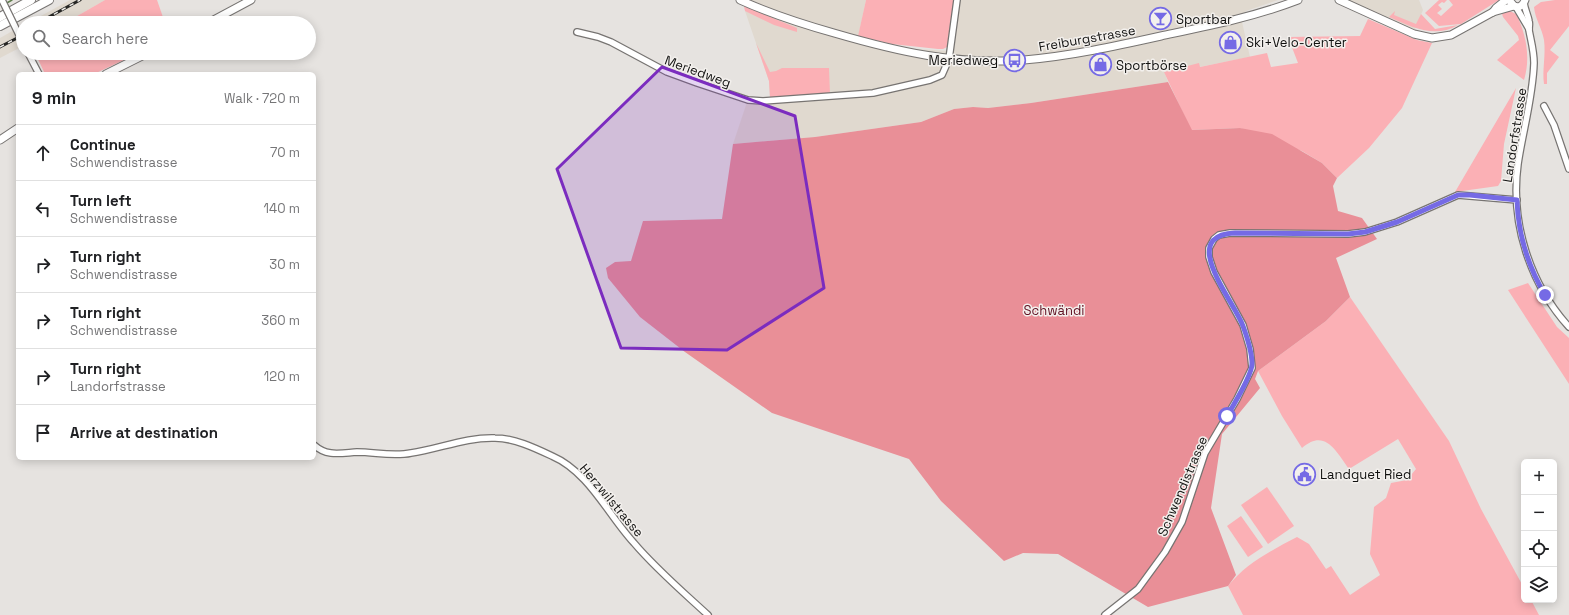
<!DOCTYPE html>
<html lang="en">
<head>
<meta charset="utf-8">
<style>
	:root { --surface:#fff; --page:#f2f2f2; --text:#202124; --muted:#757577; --line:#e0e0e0 }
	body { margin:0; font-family:"Space Grotesk",sans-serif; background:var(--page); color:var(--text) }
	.controls { position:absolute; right:12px; bottom:12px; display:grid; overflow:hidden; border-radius:6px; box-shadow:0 2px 10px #0003 }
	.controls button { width:36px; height:36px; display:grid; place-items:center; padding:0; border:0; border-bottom:1px solid var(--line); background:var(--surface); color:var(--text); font:20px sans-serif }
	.stop { position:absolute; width:12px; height:12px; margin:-9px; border:3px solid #756ae5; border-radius:50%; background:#fff }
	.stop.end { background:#756ae5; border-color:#fff; box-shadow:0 1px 4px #0008 }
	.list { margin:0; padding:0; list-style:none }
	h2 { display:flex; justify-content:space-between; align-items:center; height:52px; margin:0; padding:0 16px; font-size:17px }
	h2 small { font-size:13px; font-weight:400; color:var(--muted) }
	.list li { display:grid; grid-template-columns:26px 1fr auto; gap:12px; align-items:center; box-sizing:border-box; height:56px; padding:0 16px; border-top:1px solid var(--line) }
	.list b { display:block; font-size:15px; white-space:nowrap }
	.list p { margin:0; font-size:13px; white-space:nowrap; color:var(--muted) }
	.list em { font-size:13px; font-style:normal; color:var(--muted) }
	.icon { flex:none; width:22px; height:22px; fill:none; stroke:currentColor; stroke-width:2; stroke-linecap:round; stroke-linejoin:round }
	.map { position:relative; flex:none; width:1569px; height:615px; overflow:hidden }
	.search { position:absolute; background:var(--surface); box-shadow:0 2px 10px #0003; left:16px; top:16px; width:300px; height:44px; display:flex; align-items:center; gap:10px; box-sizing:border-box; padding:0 14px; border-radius:22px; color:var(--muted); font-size:15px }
	.panel { position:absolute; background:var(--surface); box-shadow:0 2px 10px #0003; left:16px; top:72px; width:300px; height:388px; border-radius:6px }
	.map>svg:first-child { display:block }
	.built { fill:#e0d9cf }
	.green { fill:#fbb0b5 }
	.forest { fill:#e98f97 }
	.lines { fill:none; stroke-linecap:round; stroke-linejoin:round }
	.stream { stroke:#5d7d4b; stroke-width:1.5 }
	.minor-casing { stroke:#777472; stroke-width:8 }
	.major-casing { stroke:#777472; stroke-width:9 }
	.highway-casing { stroke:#777472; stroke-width:10 }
	.minor { stroke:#fff; stroke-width:5.5 }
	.major { stroke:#fff; stroke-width:7 }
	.highway { stroke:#fff; stroke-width:8 }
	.rail-casing { stroke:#262624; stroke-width:3 }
	.rail { stroke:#f3f0ed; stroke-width:1.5; stroke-dasharray:4.5; stroke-linecap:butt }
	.minor-bridge-casing { stroke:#777472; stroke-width:8; stroke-linecap:butt }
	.minor-bridge { stroke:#fff; stroke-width:5.5 }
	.route { stroke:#756ae5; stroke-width:5 }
	.marked { fill:#7b2cbf; fill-opacity:0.2; stroke:#7b2cbf; stroke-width:3; stroke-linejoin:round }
	.labels { text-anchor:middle; stroke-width:3; stroke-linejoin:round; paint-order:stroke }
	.poi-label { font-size:13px; fill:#10100f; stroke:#f3f0ed; text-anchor:start }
	.street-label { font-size:13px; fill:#10100f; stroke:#f3f0ed }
	.park-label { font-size:13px; fill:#5f0f21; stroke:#f3f0ed }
</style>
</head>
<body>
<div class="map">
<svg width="1569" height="615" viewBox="0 0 1569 615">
	<rect width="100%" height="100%" fill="#e6e3e0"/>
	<g class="built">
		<polygon points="70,0 105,0 65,23 28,23"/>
		<polygon points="744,0 866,0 858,37 903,48 948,51 959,0 1278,0 1246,11 1242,22 1250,57 1199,67 1199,64 1164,71 1168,82 1031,103 988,108 973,107 954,109 921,122 815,137 733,144 749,96 770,98 769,81 745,11"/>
		<polygon points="1347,0 1419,0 1423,10 1414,31"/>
		<polygon points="23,25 23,46 0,58 0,38"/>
	</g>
	<g class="green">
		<polygon points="105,0 157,0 165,23 65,23"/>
		<polygon points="866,0 954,0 949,42 947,47 943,49 938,49 892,44 858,36"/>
		<polygon points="1439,0 1447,0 1444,3 1442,2 1438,5 1442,9 1437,13 1441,16 1453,5 1449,0 1499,0 1461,24 1439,26 1425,13"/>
		<path d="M1555 0H1569V26L1550 50 1559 57 1547 73V84H1544C1542 70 1546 55 1544 40 1542 28 1535 19 1534 7L1541 2Z"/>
		<polygon points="744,6 797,28 797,32 774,25 745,11"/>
		<path d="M1395 11 1394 15 1416 24 1421 14 1435 29 1458 25C1434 39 1412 27 1389 17Z"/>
		<path d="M1507 11H1510L1516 14C1526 33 1531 58 1524 80L1497 60 1519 40 1518 36 1503 17 1502 14Z"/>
		<polygon points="1368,19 1417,40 1432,43 1402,108 1369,148 1337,178 1322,163 1302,151 1240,128 1191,130 1164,72 1199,63 1200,67 1267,53 1271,67 1298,63 1288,37 1360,36"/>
		<polygon points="756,43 770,72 776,71 782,68 829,68 830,94 770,98 769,81"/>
		<polygon points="35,53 139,53 94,74 45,74"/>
		<polygon points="1516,88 1504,144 1501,181 1498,186 1455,192"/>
		<polygon points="1528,283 1557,327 1569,338 1569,384 1508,290"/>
		<path d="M1350 297 1449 441 1481 509 1524 588V600H1531L1539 615H1243L1228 586C1245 564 1272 550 1297 537L1309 544 1326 569 1331 566 1350 595 1380 575 1370 554 1374 507 1386 498 1391 483 1407 480 1416 469 1398 439 1349 469C1336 451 1325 428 1302 448L1282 416 1258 371 1326 321Z"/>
		<polygon points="1267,487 1294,526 1268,544 1241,505"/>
		<polygon points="1241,516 1263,547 1248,557 1227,526"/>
	</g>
	<polygon class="forest" points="1168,82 1192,130 1240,128 1272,134 1322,163 1337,178 1333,186 1338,211 1362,218 1377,239 1336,258 1350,297 1326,321 1258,371 1255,379 1260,388 1222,434 1211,508 1236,575 1228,586 1148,607 1058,554 1023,553 1004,561 941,501 909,459 772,413 685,352 640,317 608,278 606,268 615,262 631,261 643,221 722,219 733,144 815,137 921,122 954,109 973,107 988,108 1031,103"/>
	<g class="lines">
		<polyline class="stream" points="5,4 12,0"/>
		<defs>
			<g id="minor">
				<path d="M1524 3C1525 10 1528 15 1529 21 1530 24 1529 26 1529 30 1531 41 1534 51 1534 63 1533 97 1523 130 1518 164 1510 223 1530 284 1569 327"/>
				<polyline points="1516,7 1529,29"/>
				<polyline points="577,32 598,37 611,42 667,72 697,83 748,100 763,101 873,93 930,80 942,75 949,59 957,0"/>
				<polyline points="28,53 39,74"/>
				<polyline points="1544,106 1554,125 1569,169"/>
				<path d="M314 445C327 457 341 453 357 452 375 452 393 457 411 453 439 449 466 437 495 438 514 438 535 448 552 456 589 472 608 515 634 543 656 569 683 592 708 615"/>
				<polyline points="1105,615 1138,589 1165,552 1182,522 1205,453 1237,399 1252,368 1250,349 1243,325 1214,272 1209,257 1209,248 1214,239 1219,235 1230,233 1348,234 1365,232 1397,222 1458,195 1517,200"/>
			</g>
			<g id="major">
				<path d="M740 0C771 14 802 24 834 33 899 52 956 65 1024 60 1071 56 1116 46 1161 36 1208 26 1254 17 1298 0"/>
				<polyline points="1339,0 1414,34 1432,38 1451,35 1493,12 1514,6"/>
				<path d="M1509 0 1514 6C1519 8 1523 6 1525 0"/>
				<polyline points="1493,12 1496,8 1506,0"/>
				<polyline points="208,23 251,0"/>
				<polyline points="106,74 148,53"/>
				<polyline points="0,140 18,128"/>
			</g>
			<g id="highway">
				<polyline points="0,17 31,0"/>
				<polyline points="0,26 49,0"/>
			</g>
		</defs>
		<use href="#minor" class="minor-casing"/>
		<use href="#major" class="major-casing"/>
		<use href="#highway" class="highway-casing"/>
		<use href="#minor" class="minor"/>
		<use href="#major" class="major"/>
		<use href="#highway" class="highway"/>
		<defs>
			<g id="rail">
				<polyline points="38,23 80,0"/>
				<polyline points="0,47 23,35"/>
			</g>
		</defs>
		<use href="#rail" class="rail-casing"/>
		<use href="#rail" class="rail"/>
		<defs>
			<polyline id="minor-bridge" points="2,0 23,43"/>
		</defs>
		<use href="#minor-bridge" class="minor-bridge-casing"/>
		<use href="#minor-bridge" class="minor-bridge"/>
	</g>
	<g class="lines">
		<path class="route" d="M1227 416C1233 406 1252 375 1252 364 1252 352 1247 337 1243 326 1234 301 1177 235 1235 233L1348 234 1365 232 1397 222 1458 195H1470L1517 200C1518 234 1528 266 1545 295"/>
	</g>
	<path class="marked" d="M662 67 795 116 824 288 727 350 621 348 557 169Z"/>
	<defs>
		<symbol id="bar-ring" viewBox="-11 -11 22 22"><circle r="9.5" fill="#f3f0ed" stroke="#756ae5" stroke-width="1.5"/><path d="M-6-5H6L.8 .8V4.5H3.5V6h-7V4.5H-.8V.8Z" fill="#756ae5"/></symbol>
		<symbol id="shop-ring" viewBox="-11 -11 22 22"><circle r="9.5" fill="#f3f0ed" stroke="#756ae5" stroke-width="1.5"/><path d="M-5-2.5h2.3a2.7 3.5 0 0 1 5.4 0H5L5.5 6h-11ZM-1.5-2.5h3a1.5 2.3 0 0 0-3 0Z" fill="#756ae5"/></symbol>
		<symbol id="bus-ring" viewBox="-11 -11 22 22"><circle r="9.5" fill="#f3f0ed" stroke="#756ae5" stroke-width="1.5"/><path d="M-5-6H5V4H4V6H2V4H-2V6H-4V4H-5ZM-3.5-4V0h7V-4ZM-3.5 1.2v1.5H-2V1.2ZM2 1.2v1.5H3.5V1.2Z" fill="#756ae5"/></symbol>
		<symbol id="civic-ring" viewBox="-11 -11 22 22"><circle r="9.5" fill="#f3f0ed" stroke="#756ae5" stroke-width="1.5"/><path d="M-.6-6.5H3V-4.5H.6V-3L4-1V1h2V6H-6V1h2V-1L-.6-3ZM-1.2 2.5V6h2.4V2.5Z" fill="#756ae5"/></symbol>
	</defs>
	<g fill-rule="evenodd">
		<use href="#bar-ring" x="1148" y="6" width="25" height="25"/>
		<use href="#shop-ring" x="1218" y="30" width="25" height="25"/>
		<use href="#bus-ring" x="1002" y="48" width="25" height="25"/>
		<use href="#shop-ring" x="1088" y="52" width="25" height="25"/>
		<use href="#civic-ring" x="1292" y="462" width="25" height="25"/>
	</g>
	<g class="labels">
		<g class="poi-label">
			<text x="1176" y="24">Sportbar</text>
			<text x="1246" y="47">Ski+Velo-Center</text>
			<text x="998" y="65" text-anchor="end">Meriedweg</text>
			<text x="1116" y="70">Sportbörse</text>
			<text x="1320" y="479">Landguet Ried</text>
		</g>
		<g class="street-label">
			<text transform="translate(1087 38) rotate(-10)" y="5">Freiburgstrasse</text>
			<text transform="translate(698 71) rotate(20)" y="5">Meriedweg</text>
			<text transform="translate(1514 135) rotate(-81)" y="5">Landorfstrasse</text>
			<text transform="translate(1182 486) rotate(-67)" y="5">Schwendistrasse</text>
			<text transform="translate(612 500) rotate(50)" y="5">Herzwilstrasse</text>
		</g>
		<g class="park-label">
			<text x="1054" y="315">Schwändi</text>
		</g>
	</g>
</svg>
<div class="controls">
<button>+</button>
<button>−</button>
<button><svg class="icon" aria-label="locate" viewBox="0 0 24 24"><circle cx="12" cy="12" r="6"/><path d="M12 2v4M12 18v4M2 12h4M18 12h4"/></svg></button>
<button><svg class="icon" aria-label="layers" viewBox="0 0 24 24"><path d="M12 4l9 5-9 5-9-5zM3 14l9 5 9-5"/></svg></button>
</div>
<div class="stop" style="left:1227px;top:416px"></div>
<div class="stop end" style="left:1545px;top:295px"></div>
<div class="search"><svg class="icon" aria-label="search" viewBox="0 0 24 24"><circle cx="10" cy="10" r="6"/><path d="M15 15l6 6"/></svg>Search here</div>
<section class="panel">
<h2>9 min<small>Walk · 720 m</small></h2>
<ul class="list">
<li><svg class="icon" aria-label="ahead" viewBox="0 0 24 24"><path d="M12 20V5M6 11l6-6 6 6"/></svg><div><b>Continue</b><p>Schwendistrasse</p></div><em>70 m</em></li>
<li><svg class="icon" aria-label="left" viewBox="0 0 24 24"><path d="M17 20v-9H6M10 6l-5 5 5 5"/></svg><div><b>Turn left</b><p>Schwendistrasse</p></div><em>140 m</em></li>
<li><svg class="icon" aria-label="right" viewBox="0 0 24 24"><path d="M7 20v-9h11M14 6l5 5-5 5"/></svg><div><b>Turn right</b><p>Schwendistrasse</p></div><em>30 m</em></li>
<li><svg class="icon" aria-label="right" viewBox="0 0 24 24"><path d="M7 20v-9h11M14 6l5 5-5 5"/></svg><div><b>Turn right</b><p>Schwendistrasse</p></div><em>360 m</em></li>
<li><svg class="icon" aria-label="right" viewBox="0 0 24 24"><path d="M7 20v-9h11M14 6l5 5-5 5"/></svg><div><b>Turn right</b><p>Landorfstrasse</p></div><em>120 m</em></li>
<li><svg class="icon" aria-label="arrive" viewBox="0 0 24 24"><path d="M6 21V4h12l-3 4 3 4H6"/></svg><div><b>Arrive at destination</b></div></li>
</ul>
</section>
</div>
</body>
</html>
